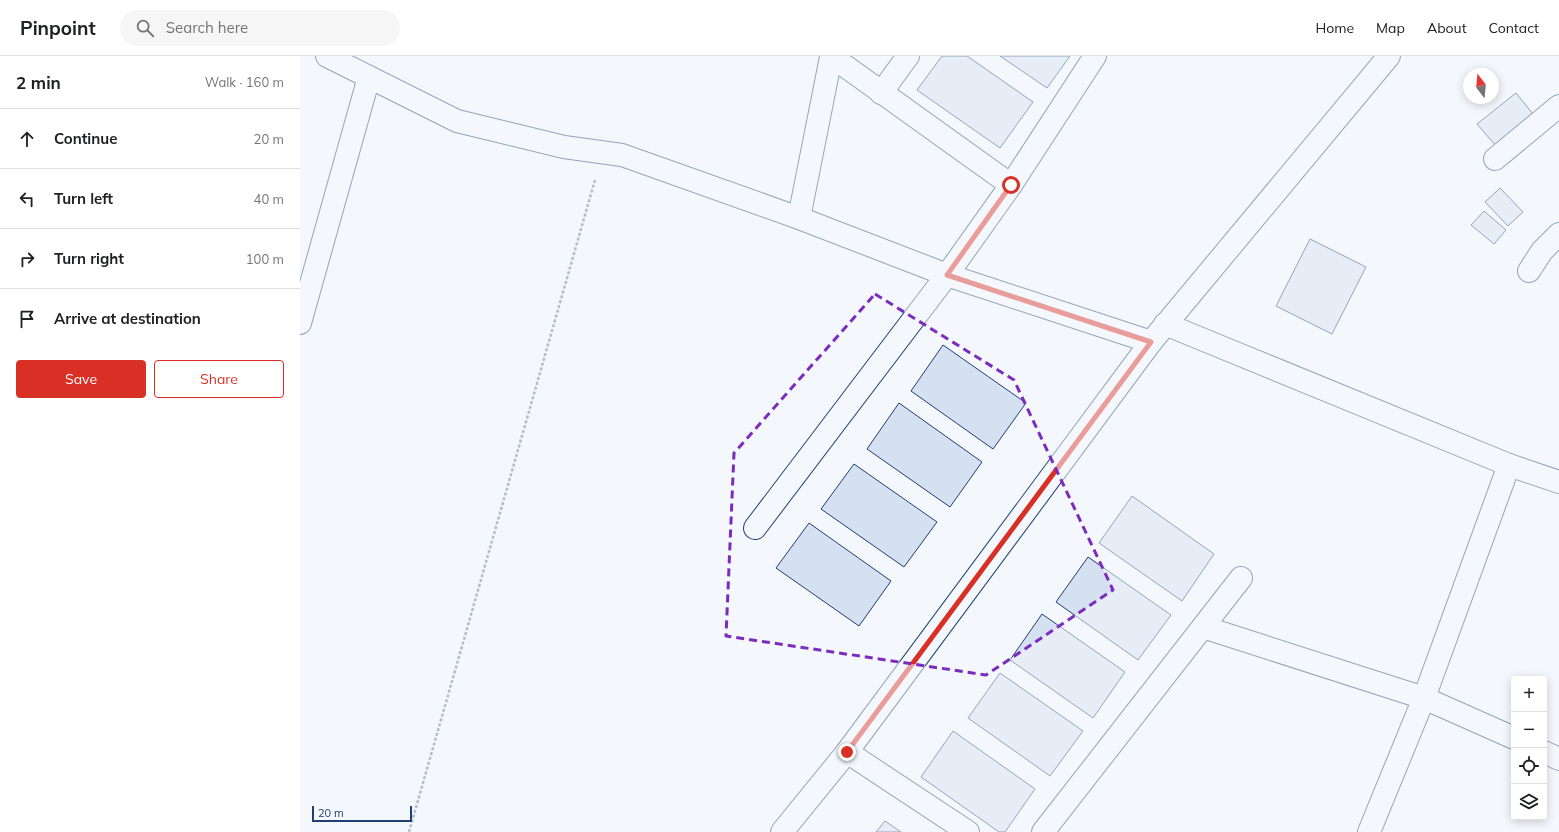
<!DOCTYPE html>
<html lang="en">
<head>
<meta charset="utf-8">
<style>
	:root { --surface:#fff; --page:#f6f6f6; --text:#202124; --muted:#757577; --line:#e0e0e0; --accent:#d93025 }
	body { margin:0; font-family:Mulish,sans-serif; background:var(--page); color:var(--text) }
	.controls { position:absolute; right:12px; bottom:12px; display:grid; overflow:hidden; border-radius:4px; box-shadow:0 2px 10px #0003 }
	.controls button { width:36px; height:36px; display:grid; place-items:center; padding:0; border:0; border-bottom:1px solid var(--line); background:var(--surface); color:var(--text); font:20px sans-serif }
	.compass { position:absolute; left:1163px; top:12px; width:36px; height:36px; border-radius:50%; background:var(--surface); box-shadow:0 2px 10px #0003; rotate:344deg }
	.scale { position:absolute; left:12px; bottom:10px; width:100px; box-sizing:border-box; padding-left:4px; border:2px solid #1d3f73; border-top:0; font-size:11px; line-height:14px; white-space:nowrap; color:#1d3f73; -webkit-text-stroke:3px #f4f7fb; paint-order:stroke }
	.stop { position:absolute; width:12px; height:12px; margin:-9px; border:3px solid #d93025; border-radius:50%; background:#fff }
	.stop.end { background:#d93025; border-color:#fff; box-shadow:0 1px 4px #0008 }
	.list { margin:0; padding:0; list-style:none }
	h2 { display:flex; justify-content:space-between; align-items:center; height:52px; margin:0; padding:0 16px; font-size:17px }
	h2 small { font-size:13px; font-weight:400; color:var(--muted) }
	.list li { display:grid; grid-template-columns:26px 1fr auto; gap:12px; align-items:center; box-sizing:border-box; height:60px; padding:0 16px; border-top:1px solid var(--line) }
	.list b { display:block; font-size:15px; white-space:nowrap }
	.list em { font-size:13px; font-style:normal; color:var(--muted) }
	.actions { display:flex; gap:8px; padding:12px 16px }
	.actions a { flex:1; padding:9px 0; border:1px solid var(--accent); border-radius:4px; text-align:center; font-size:14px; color:var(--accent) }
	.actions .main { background:var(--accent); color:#fff }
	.icon { flex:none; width:22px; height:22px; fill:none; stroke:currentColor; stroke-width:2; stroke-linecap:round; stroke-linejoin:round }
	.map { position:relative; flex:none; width:1259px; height:776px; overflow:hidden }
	header { display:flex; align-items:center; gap:24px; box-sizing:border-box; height:56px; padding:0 20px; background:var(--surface); border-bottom:1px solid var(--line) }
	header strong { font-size:19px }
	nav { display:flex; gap:22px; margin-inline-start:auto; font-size:14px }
	.search { width:280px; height:36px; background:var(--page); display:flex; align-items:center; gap:10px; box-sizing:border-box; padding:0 14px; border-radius:22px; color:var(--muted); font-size:15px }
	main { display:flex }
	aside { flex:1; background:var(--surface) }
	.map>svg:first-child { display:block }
	.building { fill:#d5e0f0; stroke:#1d3f73 }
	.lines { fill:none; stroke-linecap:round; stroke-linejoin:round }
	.minor-casing { stroke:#1d3f73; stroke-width:24 }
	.path { stroke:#5e769c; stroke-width:2.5; stroke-dasharray:3 2; stroke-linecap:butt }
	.minor { stroke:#f4f7fb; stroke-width:22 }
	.route { stroke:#d93025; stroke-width:5 }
	.marked { fill:none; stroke:#7b2cbf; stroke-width:3; stroke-dasharray:8 5; stroke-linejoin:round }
</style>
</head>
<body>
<header>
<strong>Pinpoint</strong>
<div class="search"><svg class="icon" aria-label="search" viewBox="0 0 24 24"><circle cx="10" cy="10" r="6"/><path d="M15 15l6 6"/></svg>Search here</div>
<nav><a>Home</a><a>Map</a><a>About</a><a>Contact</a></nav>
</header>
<main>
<aside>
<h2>2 min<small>Walk · 160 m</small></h2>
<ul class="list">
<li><svg class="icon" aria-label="ahead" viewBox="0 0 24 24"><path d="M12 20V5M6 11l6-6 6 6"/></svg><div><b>Continue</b></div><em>20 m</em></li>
<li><svg class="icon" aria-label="left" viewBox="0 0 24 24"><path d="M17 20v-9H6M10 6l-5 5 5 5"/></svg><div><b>Turn left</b></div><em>40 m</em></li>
<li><svg class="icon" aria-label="right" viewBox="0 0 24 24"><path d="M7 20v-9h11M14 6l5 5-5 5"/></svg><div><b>Turn right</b></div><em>100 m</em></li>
<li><svg class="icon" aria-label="arrive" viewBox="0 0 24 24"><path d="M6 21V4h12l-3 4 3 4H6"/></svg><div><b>Arrive at destination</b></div></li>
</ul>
<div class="actions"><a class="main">Save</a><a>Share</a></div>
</aside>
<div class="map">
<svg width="1259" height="776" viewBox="0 0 1259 776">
	<rect width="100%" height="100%" fill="#f4f7fb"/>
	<g class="building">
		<polygon points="642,0 667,0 733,46 700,92 617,34"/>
		<polygon points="700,0 770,0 747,32"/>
		<polygon points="1216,37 1233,58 1196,90 1177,68"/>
		<polygon points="1200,132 1223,156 1208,170 1185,146"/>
		<polygon points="1184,155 1206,174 1194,188 1171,169"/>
		<polygon points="1010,183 1066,211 1032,278 976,250"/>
		<polygon points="643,289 726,347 693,393 611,335"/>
		<polygon points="599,347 682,406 650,451 567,393"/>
		<polygon points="554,408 637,466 604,511 521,453"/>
		<polygon points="832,440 914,498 882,545 799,487"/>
		<polygon points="509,467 591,525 559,570 476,512"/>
		<polygon points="788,501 871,559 838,604 756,546"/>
		<polygon points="742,558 825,616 793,662 710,604"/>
		<polygon points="700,617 783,675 750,720 668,662"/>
		<polygon points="653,675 735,733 705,776 699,776 621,721"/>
		<polygon points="585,765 601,776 576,776"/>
	</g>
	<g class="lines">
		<defs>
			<g id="minor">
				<polyline points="27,0 157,65 264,91 322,99 499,162 647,219 851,286"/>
				<polyline points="531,0 711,129"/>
				<polyline points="581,37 608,0"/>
				<polyline points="1195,103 1259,50"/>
				<polyline points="499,162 531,1"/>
				<polyline points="1229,215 1242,195 1259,178"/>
				<polyline points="0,267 69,21"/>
				<polyline points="865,268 1209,409 1124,642 1214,682"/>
				<polyline points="1209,409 1259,426"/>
				<polyline points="455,472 647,219 711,129 795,0"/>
				<polyline points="903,571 1124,642 1069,776"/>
				<polyline points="547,696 668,776"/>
				<polyline points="1244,696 1259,703"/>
				<polyline points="482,776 547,696 851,286 1089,0"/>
				<polyline points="743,776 941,522"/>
			</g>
		</defs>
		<use href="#minor" class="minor-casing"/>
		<polyline class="path" points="109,776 295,124"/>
		<use href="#minor" class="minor"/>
	</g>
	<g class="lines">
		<polyline class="route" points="547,696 851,286 647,219 711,129"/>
	</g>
	<path d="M0 0H1259V776H0ZM575 238 714 324 813 534 686 619 426 580 434 397Z" fill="#f4f7fb" fill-opacity=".55" fill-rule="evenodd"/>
	<path class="marked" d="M575 238 714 324 813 534 686 619 426 580 434 397Z"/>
</svg>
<div class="controls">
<button>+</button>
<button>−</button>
<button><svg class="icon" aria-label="locate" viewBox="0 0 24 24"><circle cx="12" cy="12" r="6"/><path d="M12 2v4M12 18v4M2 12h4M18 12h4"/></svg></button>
<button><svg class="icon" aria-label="layers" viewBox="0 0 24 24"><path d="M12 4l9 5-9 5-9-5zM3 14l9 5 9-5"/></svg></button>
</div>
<svg class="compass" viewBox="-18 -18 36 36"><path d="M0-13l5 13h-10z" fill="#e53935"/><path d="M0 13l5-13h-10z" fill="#757577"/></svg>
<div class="scale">20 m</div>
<div class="stop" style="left:711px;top:129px"></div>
<div class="stop end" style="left:547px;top:696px"></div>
</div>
</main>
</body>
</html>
